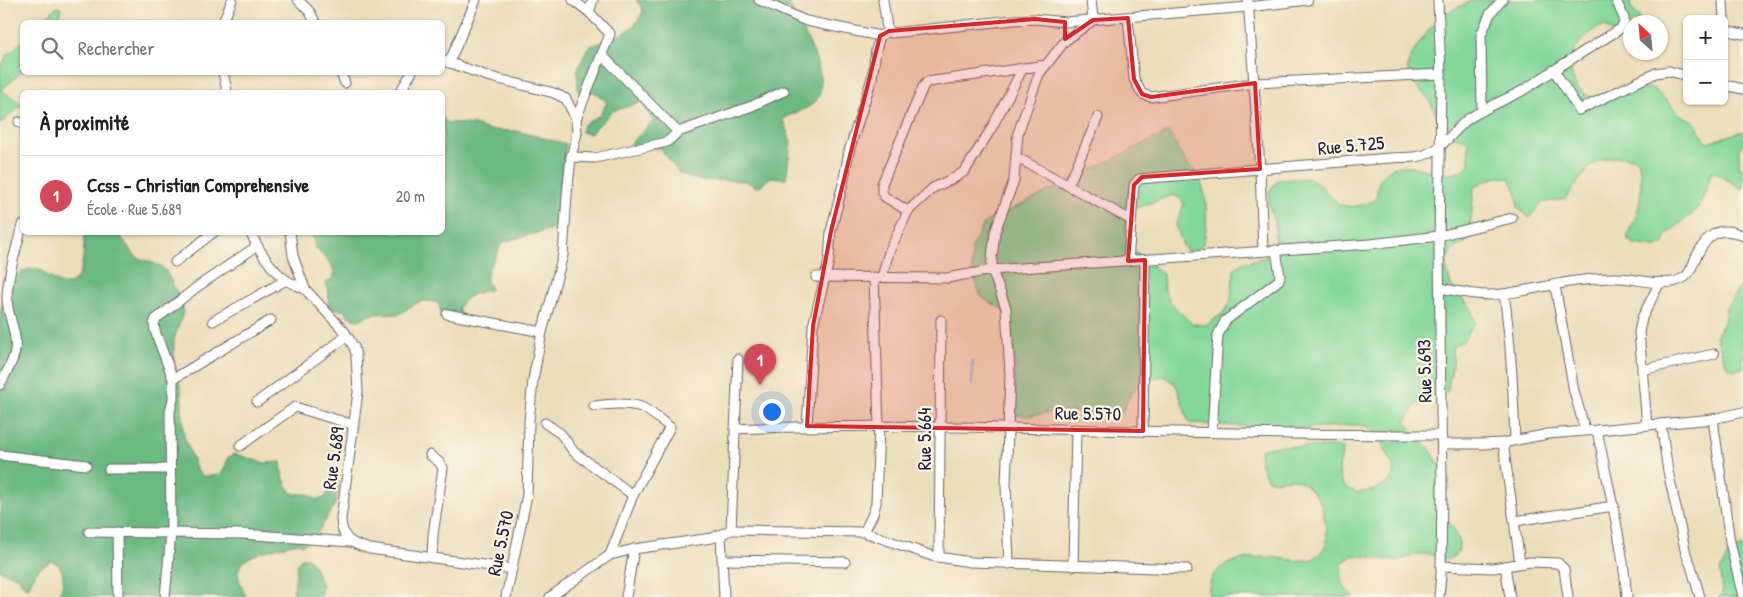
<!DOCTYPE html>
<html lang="fr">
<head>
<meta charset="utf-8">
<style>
	:root { --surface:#fff; --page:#f6f6f6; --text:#202124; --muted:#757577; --line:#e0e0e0; --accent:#d1495b }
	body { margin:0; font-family:"Patrick Hand",sans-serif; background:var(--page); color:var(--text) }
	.controls { position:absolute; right:15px; top:15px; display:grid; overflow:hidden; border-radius:8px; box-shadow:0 1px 4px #0004 }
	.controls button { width:45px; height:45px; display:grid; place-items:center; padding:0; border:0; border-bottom:1px solid var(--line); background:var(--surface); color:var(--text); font:25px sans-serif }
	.compass { position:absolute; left:1623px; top:15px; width:45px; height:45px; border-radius:50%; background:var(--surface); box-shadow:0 1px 4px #0004; rotate:334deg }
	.you { position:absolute; left:771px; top:411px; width:18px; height:18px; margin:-12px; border:4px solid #fff; border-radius:50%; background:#1a73e8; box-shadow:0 0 0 8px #1a73e833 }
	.badge { display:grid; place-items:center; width:32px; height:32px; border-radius:50%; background:var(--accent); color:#fff; font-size:16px; font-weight:700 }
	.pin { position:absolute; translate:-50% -41px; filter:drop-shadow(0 1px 2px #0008) }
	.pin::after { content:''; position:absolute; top:26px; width:18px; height:15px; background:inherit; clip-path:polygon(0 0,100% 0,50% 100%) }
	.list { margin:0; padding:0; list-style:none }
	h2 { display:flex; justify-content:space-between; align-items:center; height:65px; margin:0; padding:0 20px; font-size:21px }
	h2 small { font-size:16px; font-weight:400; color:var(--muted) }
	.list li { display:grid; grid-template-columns:32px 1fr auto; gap:15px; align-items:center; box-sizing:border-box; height:80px; padding:0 20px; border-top:1px solid var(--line) }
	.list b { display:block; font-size:19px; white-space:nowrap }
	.list p { margin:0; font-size:16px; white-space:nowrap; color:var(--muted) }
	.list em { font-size:16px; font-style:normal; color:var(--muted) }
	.icon { flex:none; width:28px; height:28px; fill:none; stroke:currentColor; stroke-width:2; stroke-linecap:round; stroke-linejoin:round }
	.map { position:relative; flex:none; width:1743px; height:597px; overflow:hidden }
	.search { position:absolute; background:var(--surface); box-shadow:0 1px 4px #0004; left:20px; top:20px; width:425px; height:55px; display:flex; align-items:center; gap:12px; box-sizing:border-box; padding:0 18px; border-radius:8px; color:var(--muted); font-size:19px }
	.panel { position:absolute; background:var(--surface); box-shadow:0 1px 4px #0004; left:20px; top:90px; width:425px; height:145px; border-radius:8px }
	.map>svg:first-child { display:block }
	.green { fill:#83d79a; stroke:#527c6a }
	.forest { fill:#6ab882; stroke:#466d5e }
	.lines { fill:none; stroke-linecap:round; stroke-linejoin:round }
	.stream { stroke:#6cacdf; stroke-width:2.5 }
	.minor-casing { stroke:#696367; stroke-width:11 }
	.minor { stroke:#fff; stroke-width:9 }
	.marked { fill:#d62828; fill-opacity:0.2; stroke:#d62828; stroke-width:4; stroke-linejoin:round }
	.labels { text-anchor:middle; stroke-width:4.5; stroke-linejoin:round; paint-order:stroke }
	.street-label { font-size:19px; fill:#22223b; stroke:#fcf5e5 }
</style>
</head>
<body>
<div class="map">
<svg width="1743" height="597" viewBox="0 0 1743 597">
	<rect width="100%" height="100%" fill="#fcf5e5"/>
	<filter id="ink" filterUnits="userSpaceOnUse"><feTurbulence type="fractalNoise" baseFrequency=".02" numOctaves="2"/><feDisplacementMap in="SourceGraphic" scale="10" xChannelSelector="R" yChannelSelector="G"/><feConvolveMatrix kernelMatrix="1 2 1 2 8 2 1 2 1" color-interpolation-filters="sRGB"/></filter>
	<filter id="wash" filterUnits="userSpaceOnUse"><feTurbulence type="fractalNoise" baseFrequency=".0096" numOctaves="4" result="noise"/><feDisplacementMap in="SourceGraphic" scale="20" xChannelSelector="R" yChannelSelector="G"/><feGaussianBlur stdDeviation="1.12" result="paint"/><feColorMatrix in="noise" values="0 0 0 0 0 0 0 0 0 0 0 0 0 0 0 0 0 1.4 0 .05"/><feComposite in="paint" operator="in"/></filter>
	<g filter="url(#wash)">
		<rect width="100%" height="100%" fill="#ecddb9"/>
		<g class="green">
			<path d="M1474 0H1630L1631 8 1645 22H1630V46H1625L1609 29 1602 26C1578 39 1560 60 1577 87 1581 93 1591 97 1597 101L1647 88 1654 89 1681 115 1694 121 1707 143 1743 131V143L1739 149V164L1743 172V189L1712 171 1701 203 1692 214 1668 233 1663 244 1656 247 1634 244 1628 240C1627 229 1632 228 1635 219 1642 200 1643 179 1638 160 1626 155 1603 155 1593 165 1583 174 1574 188 1565 199L1541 203 1529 218 1518 207 1517 193 1510 179C1497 174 1486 180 1474 187L1469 240 1452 250 1445 263 1451 285 1471 308 1475 322 1463 341 1452 347 1453 362 1447 392C1422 397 1419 398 1406 421L1417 441 1429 448 1445 474 1449 488 1438 500C1439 517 1456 525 1459 541 1461 552 1453 561 1441 559 1436 557 1432 554 1426 554 1416 553 1406 560 1396 560 1382 560 1367 557 1353 555L1342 563C1340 577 1342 589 1354 597H1209C1206 563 1238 558 1266 557 1281 557 1297 563 1312 559 1318 557 1325 548 1327 542 1328 537 1323 510 1321 504 1318 497 1309 488 1303 483 1290 474 1280 484 1267 479L1261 465 1260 450C1276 443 1291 448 1307 447 1320 447 1330 446 1343 448 1342 455 1339 464 1339 471 1340 505 1389 492 1393 473 1395 463 1386 452 1382 444 1377 434 1370 426 1359 425L1286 429 1189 423 1176 385 1164 376C1134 382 1134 389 1121 414L1059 411 1028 416 1015 415V362L1009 318 1002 309 987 301 981 296 972 272V247L984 223 1168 132C1174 141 1179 150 1184 159 1187 164 1191 167 1194 171 1207 187 1207 208 1206 227 1205 242 1203 249 1188 252L1183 246 1176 225 1184 204 1180 198 1173 195 1136 208 1126 220 1125 227 1132 249 1163 274 1164 290 1171 303 1192 324 1207 325 1223 313 1231 300 1234 270 1240 264 1268 256 1273 249 1276 227 1269 206V191L1278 180C1288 180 1301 177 1310 179 1322 182 1328 196 1338 203 1348 210 1366 205 1376 199 1377 192 1378 181 1382 176 1405 147 1447 193 1469 164L1468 141C1439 134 1442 128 1431 103 1425 91 1408 85 1408 69 1407 55 1433 24 1443 15 1452 9 1464 5 1474 0Z"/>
			<polygon points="57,7 61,8 58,22 41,22"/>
			<polygon points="22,41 22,72 1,90 22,104 0,124 0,67 6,57"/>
			<polygon points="1743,285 1743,368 1733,370 1726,365 1716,336 1724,323 1726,308 1739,288"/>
			<polygon points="1743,547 1743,597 1718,597 1722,594 1720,571 1730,551"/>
		</g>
		<g class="forest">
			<path d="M636 0H789L788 2C799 24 835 80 815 102 808 109 793 113 784 118L783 121 791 142 786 179 771 177 759 187H756L746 181 698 180 683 175 679 173 661 149 629 145 653 121 642 102 613 111 590 134 581 132 583 125 600 115 607 102 593 91 578 92 577 70 588 47C609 39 636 34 643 10Z"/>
			<path d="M443 118 445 122 475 125 489 130 517 131 566 144 561 184 564 207 555 228 503 242C499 247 499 252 496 256 489 268 482 276 491 289 475 294 467 294 458 309L462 315 460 319 453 322 442 319 439 304C421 296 414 305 398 315 390 313 379 313 370 315 366 316 360 321 355 320 350 318 346 314 343 310L331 309 328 306 329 295 326 283 333 278 334 271 331 264 315 248 312 233 442 232Z"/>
			<path d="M84 233H118L136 257 161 266 166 271 183 305V313L174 340V367L181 389 184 436 197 471 203 476C222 476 223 475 228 457L235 454 265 463 281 462C282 474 284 485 294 494H310L315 499H323L328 493 333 479 340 482 335 504 315 538 302 545 299 543C283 547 237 553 238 574 239 581 243 591 246 597H57C64 585 66 576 58 564L51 561 38 569 28 588 22 584 18 577 0 571V312C4 295 15 265 37 269 44 271 52 280 60 283 85 292 84 247 84 233Z"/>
			<polygon points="301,558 308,558 313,564 322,585 320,597 293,597 297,564"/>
		</g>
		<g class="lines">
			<polyline class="stream" points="972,384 973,361"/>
		</g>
	</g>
	<g filter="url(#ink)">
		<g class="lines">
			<defs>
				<g id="minor">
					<polyline points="298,0 310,12 315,22"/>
					<polyline points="573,0 589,12 610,34 576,119"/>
					<polyline points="759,0 806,21 880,36"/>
					<polyline points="883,0 887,28 892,33 1014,20 1035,19 1065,22 1248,7 1308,0"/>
					<polyline points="1248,0 1260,169 1263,251"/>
					<polyline points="1438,0 1441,74 1439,250 1442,484 1441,574 1439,597"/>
					<polyline points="1616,0 1624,18 1624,24 1620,29 1554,70 1579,110 1656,73 1669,71 1687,76"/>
					<polyline points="1723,0 1724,19"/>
					<polyline points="589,12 593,0"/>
					<polyline points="1128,18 1134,79 1142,94 1151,97 1255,83 1441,74"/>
					<polyline points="223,22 232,0"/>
					<polyline points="1724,30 1743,34"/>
					<polyline points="602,55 678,132"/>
					<polyline points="442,60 487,76 554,93 566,99 576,119 577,133 571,157 567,195 563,255 542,332 533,380 529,422 527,495 506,597"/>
					<polyline points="449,63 476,0"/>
					<polyline points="223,72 227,92"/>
					<polyline points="340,72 345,83"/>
					<polyline points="1724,85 1743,89"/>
					<polyline points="400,92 412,72"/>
					<polyline points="1482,111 1481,35 1490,14 1502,0"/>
					<polyline points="19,122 22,124"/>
					<polyline points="571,157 595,158 667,142 678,132 752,106 784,91"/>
					<polyline points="1016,157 1131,220"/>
					<polyline points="1068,186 1098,117"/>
					<polyline points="908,211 885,197 882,192 882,184 923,87 927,82 1046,65"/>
					<path d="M250 232C259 250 270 269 286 280 292 284 299 286 305 289"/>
					<path d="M290 232 293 256 305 289 344 331 354 347 356 355 358 392 341 519C342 541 351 543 370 549L512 569"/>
					<path d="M1128 261 1134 185 1139 179 1390 158C1403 157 1419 159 1431 152 1446 145 1455 129 1468 119 1485 108 1504 100 1522 91 1533 84 1544 77 1554 70"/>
					<polyline points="175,262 214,232"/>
					<polyline points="816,277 947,278 992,270 1370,244 1439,236 1512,218"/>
					<polyline points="882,277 889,252 908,211 933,188 956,177 965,171 991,129 1023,68"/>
					<polyline points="1555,286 1574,391 1585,430"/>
					<path d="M1440 288C1456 291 1473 295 1489 295 1501 295 1514 292 1527 290 1557 284 1590 277 1621 278 1640 279 1667 289 1685 277 1691 272 1693 264 1696 257 1707 235 1719 224 1743 236"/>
					<path d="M1504 294C1511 342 1513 391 1515 440"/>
					<polyline points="447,314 542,332"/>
					<polyline points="213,321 286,280"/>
					<polyline points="1642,370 1714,354"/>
					<polyline points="173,379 271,320"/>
					<path d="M0 385C5 374 14 362 15 350 18 332 6 314 7 296 8 271 17 249 22 225"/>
					<polyline points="257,402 347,336"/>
					<path d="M594 406C608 404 627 402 641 407 651 411 661 421 670 427L633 495 610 555"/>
					<polyline points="1713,419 1730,542 1743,597"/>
					<polyline points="545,423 561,434 574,452 633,495"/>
					<polyline points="1661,424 1668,471 1681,531 1686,554 1691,566 1700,597"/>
					<polyline points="1647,425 1639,332 1642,318 1660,282"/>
					<polyline points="807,426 813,326 829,261 831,231 843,184 849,151 872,78 876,50 880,36 889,31"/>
					<path d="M735 429C856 424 976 427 1097 430 1212 433 1326 435 1441 435"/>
					<polyline points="1597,430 1713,419 1743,412"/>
					<polyline points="1143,431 1145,260"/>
					<polyline points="1212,432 1218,335 1225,321 1279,280 1280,276 1276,250"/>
					<polyline points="1503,443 1520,563"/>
					<path d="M1442 444H1481L1503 443 1548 434 1597 430C1608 485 1622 540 1627 597"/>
					<polyline points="240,446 295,407 354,425"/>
					<polyline points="0,455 86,465"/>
					<polyline points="430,455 439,462 443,468 433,535 432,557"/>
					<polyline points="109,469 170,469"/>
					<polyline points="1515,521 1614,506"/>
					<polyline points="731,530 864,532 932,556 970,562 1187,569"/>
					<polyline points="89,532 243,534 350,542"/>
					<polyline points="117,532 118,597"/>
					<polyline points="864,532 873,514 876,503 879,427 874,277"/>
					<polyline points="721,535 724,597"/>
					<polyline points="939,557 941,320"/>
					<polyline points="723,560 845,562"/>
					<polyline points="1009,564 1006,485 1010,374 1006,308 992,270 992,258 995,232 1014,180 1018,133 1039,74 1065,41 1093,20 1091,0"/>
					<polyline points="1073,566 1076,429"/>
					<polyline points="1441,566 1493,568 1530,562 1558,563 1564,569 1568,597"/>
					<polyline points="1505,566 1510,597"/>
					<polyline points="165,597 171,533 170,412 173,399 173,379 155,331 154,324 156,319 197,287 257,246"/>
					<polyline points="550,597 610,555 634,549 712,538 731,530 738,359"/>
					<polyline points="626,597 634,549"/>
				</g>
			</defs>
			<use href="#minor" class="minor-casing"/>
			<use href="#minor" class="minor"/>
		</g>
	</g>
	<path class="marked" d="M1128 18 1134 79 1142 94 1151 97 1255 83 1260 169 1142 177 1134 185 1128 261 1145 260 1143 431 807 426 813 326 831 231 880 36 889 31 1035 19 1065 22V39L1093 20Z"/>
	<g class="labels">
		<g class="street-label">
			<text transform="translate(1351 145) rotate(-5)" y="7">Rue 5.725</text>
			<text transform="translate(1424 371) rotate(-91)" y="7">Rue 5.693</text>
			<text transform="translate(1088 413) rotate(1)" y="7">Rue 5.570</text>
			<text transform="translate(924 439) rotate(-90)" y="7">Rue 5.664</text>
			<text transform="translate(333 458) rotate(-82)" y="7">Rue 5.689</text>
			<text transform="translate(500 543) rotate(-78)" y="7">Rue 5.570</text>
		</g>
	</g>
</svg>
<div class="controls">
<button>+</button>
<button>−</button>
</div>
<svg class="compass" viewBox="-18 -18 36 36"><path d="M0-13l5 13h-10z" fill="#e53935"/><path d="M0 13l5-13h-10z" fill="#757577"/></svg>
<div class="you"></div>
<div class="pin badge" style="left:760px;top:385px">1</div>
<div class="search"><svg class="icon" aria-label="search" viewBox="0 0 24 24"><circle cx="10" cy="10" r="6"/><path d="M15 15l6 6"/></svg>Rechercher</div>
<section class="panel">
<h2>À proximité<small></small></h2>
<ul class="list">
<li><span class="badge">1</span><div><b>Ccss - Christian Comprehensive</b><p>École · Rue 5.689</p></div><em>20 m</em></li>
</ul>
</section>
</div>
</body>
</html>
